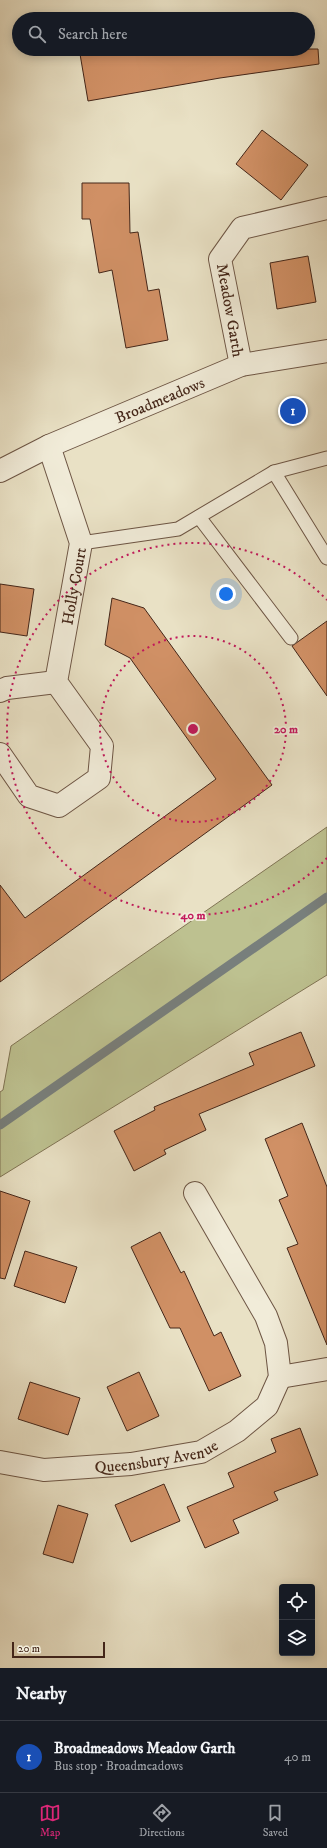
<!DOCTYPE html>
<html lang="en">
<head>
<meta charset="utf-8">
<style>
	:root { --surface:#171b24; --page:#20242c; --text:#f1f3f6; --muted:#9ea1a6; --line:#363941; --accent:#db2777 }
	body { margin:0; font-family:"IM FELL DW Pica",serif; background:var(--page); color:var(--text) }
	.controls { position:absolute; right:12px; bottom:12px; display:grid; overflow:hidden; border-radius:4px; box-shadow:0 2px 10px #0003 }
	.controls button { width:36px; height:36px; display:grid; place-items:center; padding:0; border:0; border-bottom:1px solid var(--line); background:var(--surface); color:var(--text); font:20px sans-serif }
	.scale { position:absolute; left:12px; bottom:10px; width:93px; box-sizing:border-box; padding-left:4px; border:2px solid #442619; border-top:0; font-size:11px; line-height:14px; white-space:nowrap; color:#442619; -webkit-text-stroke:3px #f1ecd9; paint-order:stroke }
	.you { position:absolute; left:226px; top:594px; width:14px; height:14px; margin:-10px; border:3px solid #fff; border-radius:50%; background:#1a73e8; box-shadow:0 0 0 6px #1a73e833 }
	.badge { display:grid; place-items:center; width:26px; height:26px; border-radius:50%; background:var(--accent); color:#fff; font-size:13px; font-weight:700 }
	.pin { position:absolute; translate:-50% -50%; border:2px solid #fff; box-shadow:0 1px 4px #0006 }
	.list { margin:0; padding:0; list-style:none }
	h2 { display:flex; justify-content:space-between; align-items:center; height:52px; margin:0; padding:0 16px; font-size:17px }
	h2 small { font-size:13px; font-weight:400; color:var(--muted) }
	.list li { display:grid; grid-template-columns:26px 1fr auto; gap:12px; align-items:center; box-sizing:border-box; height:72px; padding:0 16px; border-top:1px solid var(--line) }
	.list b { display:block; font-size:15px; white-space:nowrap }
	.list p { margin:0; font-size:13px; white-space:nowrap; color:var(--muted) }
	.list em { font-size:13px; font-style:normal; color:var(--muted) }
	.icon { flex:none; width:22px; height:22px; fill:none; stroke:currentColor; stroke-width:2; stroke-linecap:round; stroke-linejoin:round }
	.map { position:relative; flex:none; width:327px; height:1668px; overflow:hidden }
	.search { position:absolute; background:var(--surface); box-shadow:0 2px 10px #0003; left:12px; right:12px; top:12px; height:44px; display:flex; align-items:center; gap:10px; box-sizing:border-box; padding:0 14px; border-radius:22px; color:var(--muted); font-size:15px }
	.sheet { height:124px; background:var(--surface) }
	nav { display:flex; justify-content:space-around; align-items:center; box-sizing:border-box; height:56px; border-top:1px solid var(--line); background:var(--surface); font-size:11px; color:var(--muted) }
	nav a { display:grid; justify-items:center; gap:2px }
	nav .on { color:var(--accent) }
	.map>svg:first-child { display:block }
	.green { fill:#bdc190; stroke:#807454 }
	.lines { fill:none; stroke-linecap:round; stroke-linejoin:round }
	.stream { stroke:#787f7c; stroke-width:9 }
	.building { fill:#d09065; stroke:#442619 }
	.service-casing { stroke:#6d5544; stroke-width:15 }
	.minor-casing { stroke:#6d5544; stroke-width:24 }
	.tertiary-casing { stroke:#6d5544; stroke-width:24 }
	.service { stroke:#f1ecd9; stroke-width:13 }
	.minor { stroke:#f1ecd9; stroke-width:22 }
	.tertiary { stroke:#f1ecd9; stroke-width:22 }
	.ring { fill:none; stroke:#c2185b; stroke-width:2; stroke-dasharray:2 4 }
	.labels { text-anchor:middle; stroke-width:3.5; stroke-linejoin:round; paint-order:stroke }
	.street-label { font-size:16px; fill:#442619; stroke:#f1ecd9 }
	.centre { fill:#c2185b; stroke:#f1ecd9; stroke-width:2 }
	.ring-label { font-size:12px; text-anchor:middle; font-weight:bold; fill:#c2185b; stroke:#f1ecd9; stroke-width:3.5; stroke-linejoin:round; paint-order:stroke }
</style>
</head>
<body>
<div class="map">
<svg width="327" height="1668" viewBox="0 0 327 1668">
	<rect width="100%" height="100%" fill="#e9e1c5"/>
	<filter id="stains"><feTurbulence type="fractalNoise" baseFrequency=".005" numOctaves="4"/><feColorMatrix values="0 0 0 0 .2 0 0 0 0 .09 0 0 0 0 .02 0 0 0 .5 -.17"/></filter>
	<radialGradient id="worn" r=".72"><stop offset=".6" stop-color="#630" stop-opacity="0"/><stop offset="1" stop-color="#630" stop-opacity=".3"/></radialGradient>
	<polygon class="green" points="327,827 327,975 0,1177 0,1092 3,1090 11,1046"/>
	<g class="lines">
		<polyline class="stream" points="0,1125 327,897"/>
	</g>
	<g class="building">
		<polygon points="112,49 318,49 319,64 220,78 88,101 80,54"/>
		<polygon points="262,130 308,165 281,200 236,164"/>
		<polygon points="82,183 129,183 130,233 138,232 148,291 159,289 168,340 126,348 112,270 99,273 90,219 82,219"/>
		<polygon points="308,256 316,302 277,309 270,263"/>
		<polygon points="0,584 34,589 27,636 0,632"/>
		<polygon points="112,598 144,608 272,785 0,982 0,885 25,918 216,779 130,658 105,645"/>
		<polygon points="327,621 327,696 292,646"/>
		<polygon points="301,1032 315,1066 199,1114 206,1130 164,1150 166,1154 134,1171 114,1131 155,1110 154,1107 254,1065 249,1053"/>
		<polygon points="302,1123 327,1187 327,1345 287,1248 298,1244 279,1200 288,1196 265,1139"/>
		<polygon points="0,1191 30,1201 5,1279 0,1278"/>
		<polygon points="160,1232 181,1273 184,1271 214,1336 221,1332 241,1376 209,1391 180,1328 170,1328 131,1247"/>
		<polygon points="25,1251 77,1267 65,1303 14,1286"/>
		<polygon points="139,1372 159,1416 127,1431 107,1387"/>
		<polygon points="30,1382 80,1398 68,1435 18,1419"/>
		<polygon points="300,1428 318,1475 274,1492 278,1500 233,1520 239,1533 205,1548 187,1507 234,1487 228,1473 276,1452 271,1439"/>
		<polygon points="164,1484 180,1521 131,1542 115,1505"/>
		<polygon points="58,1505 88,1514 73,1563 43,1554"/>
	</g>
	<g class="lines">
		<defs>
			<g id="service">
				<polyline points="274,472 327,558"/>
				<polyline points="199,517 291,638"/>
				<polyline points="81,543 178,529 274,472 327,458"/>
			</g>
			<g id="minor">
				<polyline points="241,365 220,259 242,228 327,208"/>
				<polyline points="0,691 7,688 56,682"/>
				<path id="s1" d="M0 754 29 796 59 806 99 778 102 746 56 682 81 543 49 446"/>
				<polyline points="280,1377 327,1369"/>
				<path id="s2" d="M0 1462 44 1470 131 1464 201 1452 237 1431 267 1406 280 1377 276 1343 266 1316 195 1193"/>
			</g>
			<g id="tertiary">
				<path id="s3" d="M0 471 49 446 241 365 327 351"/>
			</g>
		</defs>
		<use href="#service" class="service-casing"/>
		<use href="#minor" class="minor-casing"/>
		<use href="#tertiary" class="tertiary-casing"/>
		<use href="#service" class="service"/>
		<use href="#minor" class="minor"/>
		<use href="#tertiary" class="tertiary"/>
	</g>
	<g class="ring">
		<circle cx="193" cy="729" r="93"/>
		<path d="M327 858A186 186 0 1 1 327 600"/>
	</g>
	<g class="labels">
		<g class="street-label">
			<text transform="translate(231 310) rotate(80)" y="6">Meadow Garth</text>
			<text dy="6" stroke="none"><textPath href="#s3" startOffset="175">Broadmeadows</textPath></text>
			<text dy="6" stroke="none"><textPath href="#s1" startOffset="340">Holly Court</textPath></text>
			<text dy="6" stroke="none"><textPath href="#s2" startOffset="158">Queensbury Avenue</textPath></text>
		</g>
	</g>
	<circle cx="193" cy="729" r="6" class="centre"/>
	<g class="ring-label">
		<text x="286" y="733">20 m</text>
		<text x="193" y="919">40 m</text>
	</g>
	<rect width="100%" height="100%" filter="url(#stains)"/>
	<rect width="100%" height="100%" fill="url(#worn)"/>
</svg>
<div class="controls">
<button><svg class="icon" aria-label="locate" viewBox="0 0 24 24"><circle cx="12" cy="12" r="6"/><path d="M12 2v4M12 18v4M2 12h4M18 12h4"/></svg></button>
<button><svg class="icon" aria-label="layers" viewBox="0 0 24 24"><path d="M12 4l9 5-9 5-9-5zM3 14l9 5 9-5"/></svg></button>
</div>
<div class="scale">20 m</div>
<div class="you"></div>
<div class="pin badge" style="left:293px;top:411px;background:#1a4fb4">1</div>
<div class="search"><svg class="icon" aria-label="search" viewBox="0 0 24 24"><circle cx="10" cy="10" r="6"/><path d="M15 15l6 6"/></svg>Search here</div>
</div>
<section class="sheet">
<h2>Nearby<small></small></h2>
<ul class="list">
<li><span class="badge" style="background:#1a4fb4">1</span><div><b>Broadmeadows Meadow Garth</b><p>Bus stop · Broadmeadows</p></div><em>40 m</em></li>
</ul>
</section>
<nav>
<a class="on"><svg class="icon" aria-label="map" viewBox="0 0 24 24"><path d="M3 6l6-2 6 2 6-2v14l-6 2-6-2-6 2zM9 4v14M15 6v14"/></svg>Map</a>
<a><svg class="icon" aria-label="directions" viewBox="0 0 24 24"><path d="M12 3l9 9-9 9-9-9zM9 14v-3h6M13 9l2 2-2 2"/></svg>Directions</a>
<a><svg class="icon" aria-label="saved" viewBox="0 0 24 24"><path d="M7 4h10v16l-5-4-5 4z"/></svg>Saved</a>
</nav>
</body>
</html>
